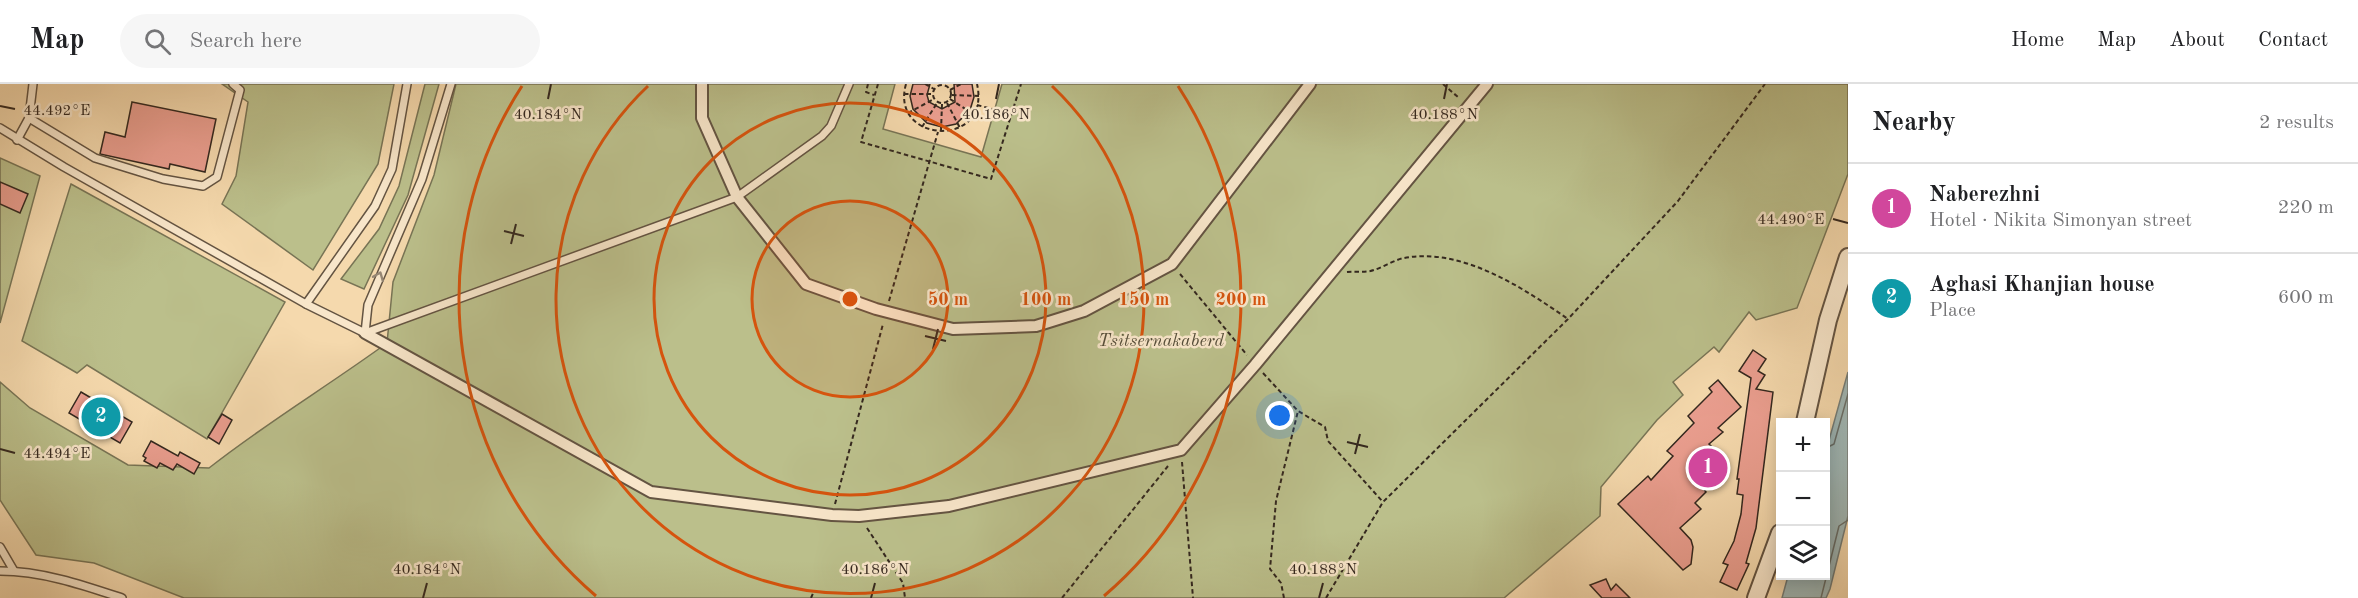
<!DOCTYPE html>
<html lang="en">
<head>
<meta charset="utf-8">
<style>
	:root { --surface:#fff; --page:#f6f6f6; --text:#202124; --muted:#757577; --line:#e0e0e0; --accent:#8f2418 }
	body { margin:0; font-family:"Old Standard TT",serif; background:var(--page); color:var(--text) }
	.controls { position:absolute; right:18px; bottom:18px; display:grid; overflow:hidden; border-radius:0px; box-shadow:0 3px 15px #0003 }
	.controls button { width:54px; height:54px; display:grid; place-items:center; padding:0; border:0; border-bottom:2px solid var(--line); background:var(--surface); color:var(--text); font:30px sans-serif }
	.you { position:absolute; left:1280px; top:332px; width:21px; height:21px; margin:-15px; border:4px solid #fff; border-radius:50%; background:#1a73e8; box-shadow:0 0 0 9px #1a73e833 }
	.badge { display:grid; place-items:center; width:39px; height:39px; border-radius:50%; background:var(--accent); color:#fff; font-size:20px; font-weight:700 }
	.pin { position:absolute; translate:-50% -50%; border:3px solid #fff; box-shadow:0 2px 6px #0006 }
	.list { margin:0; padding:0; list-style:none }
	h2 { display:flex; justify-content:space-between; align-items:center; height:78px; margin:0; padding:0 24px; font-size:26px }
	h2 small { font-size:20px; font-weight:400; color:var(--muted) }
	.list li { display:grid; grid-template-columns:39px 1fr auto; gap:18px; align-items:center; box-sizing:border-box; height:90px; padding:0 24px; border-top:2px solid var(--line) }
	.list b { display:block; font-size:22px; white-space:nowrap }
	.list p { margin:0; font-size:20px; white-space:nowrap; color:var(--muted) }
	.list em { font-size:20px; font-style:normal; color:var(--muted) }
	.icon { flex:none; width:33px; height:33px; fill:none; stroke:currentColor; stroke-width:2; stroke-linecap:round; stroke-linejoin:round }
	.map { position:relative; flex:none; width:1848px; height:514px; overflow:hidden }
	header { display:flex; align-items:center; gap:36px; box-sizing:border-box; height:84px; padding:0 30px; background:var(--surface); border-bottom:2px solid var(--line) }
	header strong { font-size:28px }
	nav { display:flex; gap:33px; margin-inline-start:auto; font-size:21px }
	.search { width:420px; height:54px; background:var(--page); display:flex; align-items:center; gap:15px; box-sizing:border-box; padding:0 21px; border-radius:33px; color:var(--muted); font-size:22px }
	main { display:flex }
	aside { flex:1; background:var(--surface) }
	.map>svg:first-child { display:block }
	.green { fill:#bbbf8b; stroke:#787455; stroke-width:1.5 }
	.water { fill:#a0b7b5; stroke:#757e79; stroke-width:1.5 }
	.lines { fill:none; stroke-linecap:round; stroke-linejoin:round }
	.shore { stroke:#6a706a; stroke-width:1.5 }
	.building { fill:#ea9e8f; stroke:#34281f; stroke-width:1.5 }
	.service-casing { stroke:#645442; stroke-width:10 }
	.pedestrian-casing { stroke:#645442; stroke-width:14 }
	.tertiary-casing { stroke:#645442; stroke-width:20 }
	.path { stroke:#34281f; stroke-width:2; stroke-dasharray:4.5 3; stroke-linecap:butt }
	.service { stroke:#f8e6ca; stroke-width:7 }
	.pedestrian { stroke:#f8e6ca; stroke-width:10 }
	.tertiary { stroke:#f8e6ca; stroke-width:16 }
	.oneway { stroke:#968774 }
	.ticks { fill:none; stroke:#34281f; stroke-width:2 }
	.ring { fill:none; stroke:#d6540e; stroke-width:3 }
	.labels { text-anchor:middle; stroke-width:5; stroke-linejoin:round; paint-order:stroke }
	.park-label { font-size:18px; font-style:italic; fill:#564e3a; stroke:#f8e6ca }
	.ticks-label { font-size:15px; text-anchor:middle; fill:#34281f; stroke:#f8e6ca; stroke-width:5; stroke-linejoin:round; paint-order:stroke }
	.centre { fill:#d6540e; stroke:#f8e6ca; stroke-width:3 }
	.ring-label { font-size:18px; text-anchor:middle; font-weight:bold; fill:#d6540e; stroke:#f8e6ca; stroke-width:5; stroke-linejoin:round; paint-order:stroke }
</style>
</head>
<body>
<header>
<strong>Map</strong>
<div class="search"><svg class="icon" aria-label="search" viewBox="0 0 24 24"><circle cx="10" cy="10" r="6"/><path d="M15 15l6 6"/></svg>Search here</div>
<nav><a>Home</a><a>Map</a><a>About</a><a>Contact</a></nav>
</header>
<main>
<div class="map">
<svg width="1848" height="514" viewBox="0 0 1848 514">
	<rect width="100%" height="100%" fill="#f5d9ad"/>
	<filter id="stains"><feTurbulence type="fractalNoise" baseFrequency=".00333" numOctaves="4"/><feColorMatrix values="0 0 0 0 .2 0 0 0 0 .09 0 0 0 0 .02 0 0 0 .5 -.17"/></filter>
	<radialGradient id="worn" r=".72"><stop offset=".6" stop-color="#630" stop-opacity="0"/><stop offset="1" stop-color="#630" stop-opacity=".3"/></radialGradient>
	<g class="green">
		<polygon points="222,0 394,0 378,80 313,186 222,120 236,92 248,18"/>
		<polygon points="425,0 439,0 408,111 364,205 341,195 379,145 399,102"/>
		<path d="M456 0H895L883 45 981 73 1002 0H1848V90L1797 224 1756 236 1749 228 1719 268 1714 263 1673 298 1683 311 1657 336 1601 403 1600 432 1504 514H184L94 479 36 471 0 416V298L30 324 128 381 209 384C266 339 328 302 387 259L393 198 434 91Z"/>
		<polygon points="0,74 40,92 0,239"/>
		<polygon points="71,100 285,218 207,355 87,281 77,289 22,257"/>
	</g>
	<polygon class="water" points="1848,288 1848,432 1830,505 1826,514 1782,514 1788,492 1826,492 1826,367"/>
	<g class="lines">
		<g class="shore">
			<polyline points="1826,364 1834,360 1848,310"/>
			<polyline points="1821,514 1839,442 1848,436"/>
		</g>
	</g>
	<g class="building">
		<polygon points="913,0 930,0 927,11 929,18 942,25 955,18 954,0 972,0 974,13 970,26 956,40 942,43 927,39 913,25 910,12"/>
		<polygon points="132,18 216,35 205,88 170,80 169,85 100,70 105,48 125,53"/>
		<polygon points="0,98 28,110 20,129 0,120"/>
		<polygon points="1753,266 1766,275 1758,287 1765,291 1756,305 1773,308 1756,444 1746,479 1749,480 1737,506 1720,498 1728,481 1723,479 1734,457 1741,430 1743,411 1737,410 1739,395 1737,395 1751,294 1739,287"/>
		<polygon points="1718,296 1741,323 1718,344 1723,348 1709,360 1722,373 1709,384 1714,390 1701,402 1706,408 1695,419 1701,425 1680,444 1691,456 1693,463 1691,480 1683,486 1618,420 1648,392 1651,396 1673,372 1667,367 1694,339 1688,332 1712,308 1709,304"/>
		<polygon points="81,308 132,338 120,359 69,329"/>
		<polygon points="222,330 232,336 219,360 208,353"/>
		<polygon points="151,357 178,372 180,368 200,379 194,390 177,380 173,386 160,379 157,384 144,377 146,374 143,372"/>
		<polygon points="1606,495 1611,506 1616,500 1630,514 1602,514 1590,501"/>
	</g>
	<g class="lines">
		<defs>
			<g id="service">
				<polyline points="29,34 95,74 163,95 203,102 217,93 240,6 233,0"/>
				<polyline points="0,44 64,83 306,220 365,249 737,113 822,52 831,42 849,0"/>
				<polyline points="17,56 29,34 33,0"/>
				<polyline points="306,220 375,122 392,85 407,0"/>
				<polyline points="365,249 368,221 422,95 451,0"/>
				<polyline points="0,463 14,487"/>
				<path d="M0 487C42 487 83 501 122 514"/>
			</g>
			<g id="pedestrian">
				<polyline points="702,0 702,34 737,113 806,200 876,225 953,245 1036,242 1084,227 1172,180 1310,0"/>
				<polyline points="365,249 651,408 832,431 859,432 949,422 1181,366 1255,281 1487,0"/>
			</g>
			<g id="tertiary">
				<polyline points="1805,338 1828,236 1848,173"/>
				<polyline points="1756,514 1780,449"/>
			</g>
		</defs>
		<use href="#service" class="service-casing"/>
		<use href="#pedestrian" class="pedestrian-casing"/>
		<use href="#tertiary" class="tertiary-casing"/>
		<g class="path">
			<polyline points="868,0 866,8 874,11"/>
			<polyline points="878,0 861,58 991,95 1021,0"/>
			<path d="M906 0C889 60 992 65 977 0"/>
			<polyline points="925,0 934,5"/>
			<polyline points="1443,0 1459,14"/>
			<circle cx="942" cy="10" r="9"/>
			<polyline points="950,6 961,0"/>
			<polyline points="904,10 932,10"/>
			<polyline points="952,11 979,12"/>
			<polyline points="950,15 973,30"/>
			<polyline points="947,19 960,44"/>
			<polyline points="977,21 1011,30"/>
			<polyline points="908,29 934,15"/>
			<polyline points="922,43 937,19"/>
			<polyline points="941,47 942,20"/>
			<path d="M1347 188C1356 187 1366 189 1374 186 1384 183 1394 176 1404 174 1462 163 1523 204 1568 235"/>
			<polyline points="1180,190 1247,271"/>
			<polyline points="889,217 938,48"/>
			<polyline points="1263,289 1298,327 1325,343 1328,357 1383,418"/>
			<polyline points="1182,378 1193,514"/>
			<polyline points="835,420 883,240"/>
			<polyline points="867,444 903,499 905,514"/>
			<polyline points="811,514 814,507"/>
			<polyline points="1062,514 1168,382"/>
			<polyline points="1284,514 1281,499 1270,485 1276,417 1298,327"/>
			<polyline points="1326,514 1383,418 1568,235 1678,117 1765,0"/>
		</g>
		<use href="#service" class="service"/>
		<use href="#pedestrian" class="pedestrian"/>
		<use href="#tertiary" class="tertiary"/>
	</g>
	<defs><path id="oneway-chevron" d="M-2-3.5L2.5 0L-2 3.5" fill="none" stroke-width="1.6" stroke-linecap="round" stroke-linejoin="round" transform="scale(1.5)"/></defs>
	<use class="oneway" href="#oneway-chevron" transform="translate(379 192) rotate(-68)"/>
	<path class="ticks" d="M548 15 551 0M996 15 999 0M1444 15 1447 0M0 22 15 25M1833 135 1848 139M504 147 524 152M511 160 516 140M925 252 946 257M933 265 938 245M1347 358 1368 363M0 365 15 369M1355 370 1360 350M423 514 427 499M871 514 875 499M1319 514 1323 499"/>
	<circle cx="850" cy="215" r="98" fill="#d6540e" fill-opacity=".12"/>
	<g class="ring">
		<circle cx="850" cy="215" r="98"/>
		<circle cx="850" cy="215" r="196"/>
		<path d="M1052 2A294 294 0 1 1 648 2"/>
		<path d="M596 512A391 391 0 0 1 522 2M1178 2A391 391 0 0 1 1104 512"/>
	</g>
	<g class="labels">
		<g class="park-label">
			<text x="1161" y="262">Tsitsernakaberd</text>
		</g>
	</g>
	<g class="ticks-label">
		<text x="57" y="31">44.492°E</text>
		<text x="548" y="35">40.184°N</text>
		<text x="996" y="35">40.186°N</text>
		<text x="1444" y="35">40.188°N</text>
		<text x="1791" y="140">44.490°E</text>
		<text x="57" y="374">44.494°E</text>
		<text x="427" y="490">40.184°N</text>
		<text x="875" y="490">40.186°N</text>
		<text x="1323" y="490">40.188°N</text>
	</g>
	<circle cx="850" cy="215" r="9" class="centre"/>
	<g class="ring-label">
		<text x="948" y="221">50 m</text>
		<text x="1046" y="221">100 m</text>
		<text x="1144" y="221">150 m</text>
		<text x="1241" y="221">200 m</text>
	</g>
	<rect width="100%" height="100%" filter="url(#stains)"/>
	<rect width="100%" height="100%" fill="url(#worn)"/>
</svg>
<div class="controls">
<button>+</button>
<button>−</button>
<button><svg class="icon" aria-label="layers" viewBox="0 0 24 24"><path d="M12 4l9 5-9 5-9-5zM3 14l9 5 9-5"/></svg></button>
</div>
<div class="you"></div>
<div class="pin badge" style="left:1708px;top:384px;background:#d1479c">1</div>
<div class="pin badge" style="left:101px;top:333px;background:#0f9aa8">2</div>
</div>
<aside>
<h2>Nearby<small>2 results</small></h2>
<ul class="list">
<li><span class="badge" style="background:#d1479c">1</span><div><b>Naberezhni</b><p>Hotel · Nikita Simonyan street</p></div><em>220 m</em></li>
<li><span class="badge" style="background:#0f9aa8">2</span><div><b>Aghasi Khanjian house</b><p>Place</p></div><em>600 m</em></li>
</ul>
</aside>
</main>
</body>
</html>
